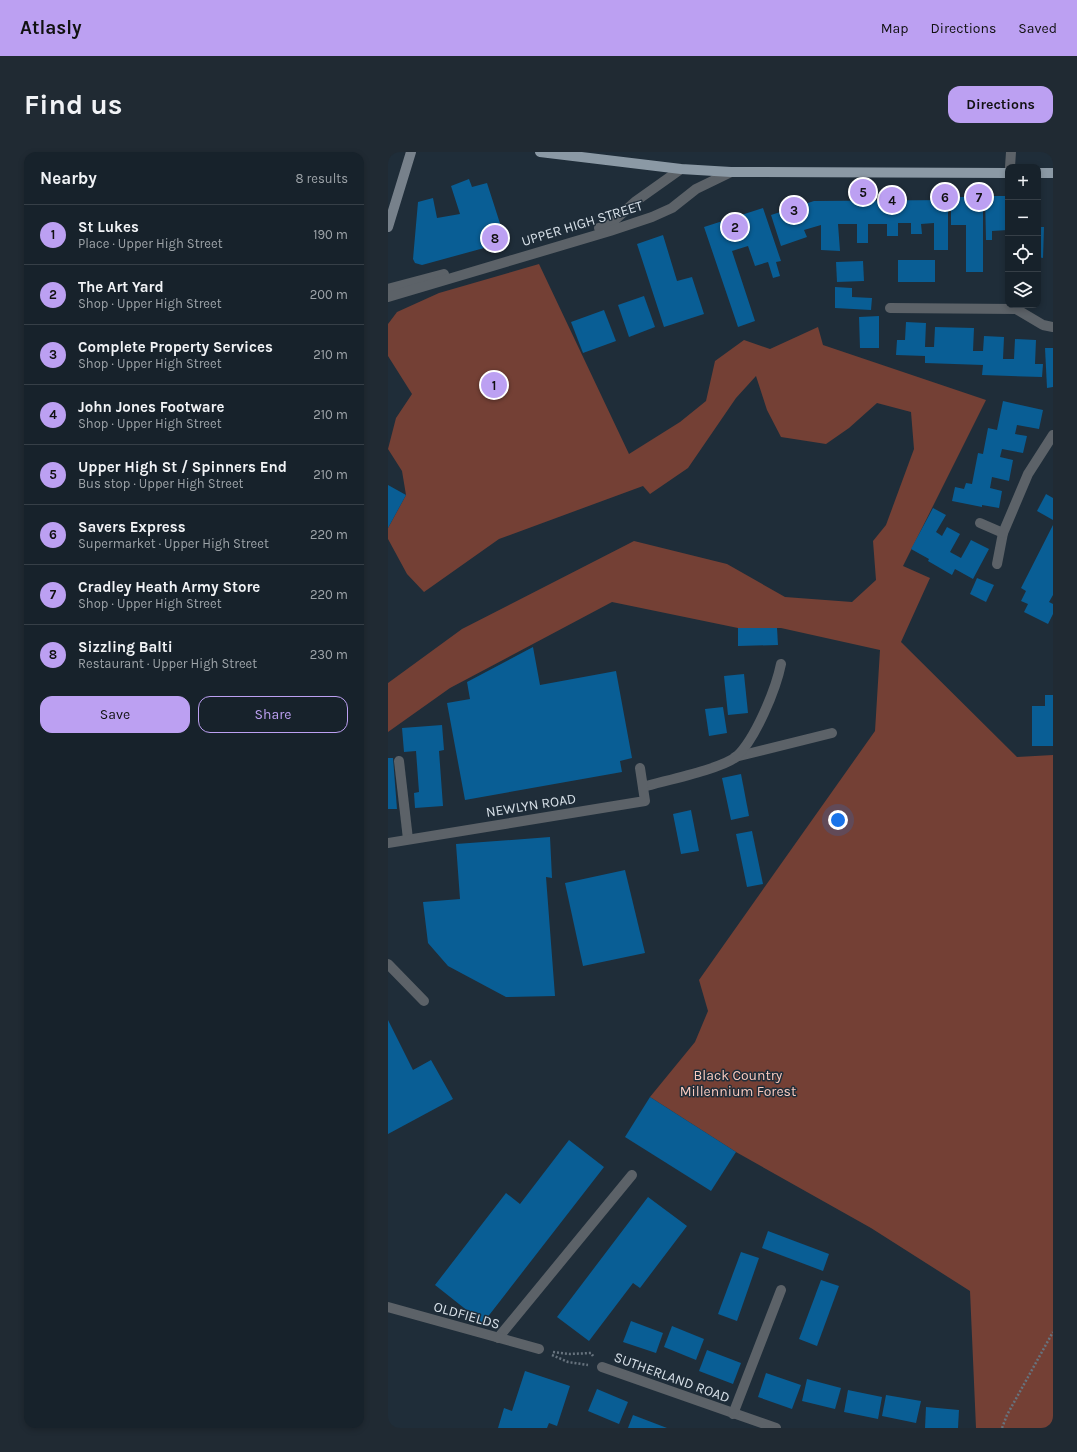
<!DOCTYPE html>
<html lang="en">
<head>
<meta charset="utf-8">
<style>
	:root { --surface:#17222b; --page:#202a33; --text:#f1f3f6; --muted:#9ea4a9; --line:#363f47; --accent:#bca0f2 }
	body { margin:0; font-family:Karla,sans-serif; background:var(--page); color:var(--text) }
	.controls { position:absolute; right:12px; top:12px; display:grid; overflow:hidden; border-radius:8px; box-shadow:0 2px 6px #0003 }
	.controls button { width:36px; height:36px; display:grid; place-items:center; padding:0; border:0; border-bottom:1px solid var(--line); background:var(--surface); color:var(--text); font:20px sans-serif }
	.you { position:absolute; left:450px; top:668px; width:14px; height:14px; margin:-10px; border:3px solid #fff; border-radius:50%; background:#1a73e8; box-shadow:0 0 0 6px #1a73e833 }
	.badge { display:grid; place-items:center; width:26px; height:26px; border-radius:50%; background:var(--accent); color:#111; font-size:13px; font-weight:700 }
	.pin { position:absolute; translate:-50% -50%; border:2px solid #fff; box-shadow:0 1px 4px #0006 }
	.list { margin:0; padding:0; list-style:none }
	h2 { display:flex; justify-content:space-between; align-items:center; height:52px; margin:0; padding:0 16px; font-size:17px }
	h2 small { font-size:13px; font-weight:400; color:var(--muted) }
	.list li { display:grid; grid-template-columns:26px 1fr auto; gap:12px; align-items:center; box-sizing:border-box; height:60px; padding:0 16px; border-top:1px solid var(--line) }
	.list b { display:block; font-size:15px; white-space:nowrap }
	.list p { margin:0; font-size:13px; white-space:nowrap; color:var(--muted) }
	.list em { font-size:13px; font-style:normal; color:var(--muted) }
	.actions { display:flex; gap:8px; padding:12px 16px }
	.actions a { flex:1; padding:9px 0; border:1px solid var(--accent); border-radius:12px; text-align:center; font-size:14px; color:var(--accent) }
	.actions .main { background:var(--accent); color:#111 }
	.icon { flex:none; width:22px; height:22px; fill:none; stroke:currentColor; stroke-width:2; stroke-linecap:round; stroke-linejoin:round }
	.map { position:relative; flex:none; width:665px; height:1276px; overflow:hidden; border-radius:12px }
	header { display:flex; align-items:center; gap:24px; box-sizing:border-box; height:56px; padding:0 20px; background:var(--accent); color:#111 }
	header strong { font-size:19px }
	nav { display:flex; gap:22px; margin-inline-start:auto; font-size:14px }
	.intro { display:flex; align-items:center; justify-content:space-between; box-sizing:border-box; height:96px; padding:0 24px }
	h1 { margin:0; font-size:28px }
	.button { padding:10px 18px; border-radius:12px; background:var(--accent); color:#111; font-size:14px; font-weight:700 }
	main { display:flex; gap:24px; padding:0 24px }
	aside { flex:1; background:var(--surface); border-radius:12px; box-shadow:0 2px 6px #0003 }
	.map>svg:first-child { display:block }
	.green { fill:#744035 }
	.building { fill:#095e95 }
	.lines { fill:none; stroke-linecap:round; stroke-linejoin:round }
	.path { stroke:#67737e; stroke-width:2.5; stroke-dasharray:2 2; stroke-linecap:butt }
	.service { stroke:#5c6268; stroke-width:10 }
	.minor { stroke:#5c6268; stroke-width:10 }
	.secondary { stroke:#77818b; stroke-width:10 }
	.primary { stroke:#8b99a5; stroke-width:10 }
	.labels { text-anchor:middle; stroke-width:3; stroke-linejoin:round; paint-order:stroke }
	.street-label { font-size:14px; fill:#d7e0e8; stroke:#1f2d39 }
	.park-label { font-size:14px; fill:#fbcbbf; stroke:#1f2d39 }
</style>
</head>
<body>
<header>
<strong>Atlasly</strong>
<nav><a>Map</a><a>Directions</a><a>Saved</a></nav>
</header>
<div class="intro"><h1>Find us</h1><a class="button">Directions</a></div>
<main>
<aside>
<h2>Nearby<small>8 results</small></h2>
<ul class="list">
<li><span class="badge">1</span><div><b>St Lukes</b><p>Place · Upper High Street</p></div><em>190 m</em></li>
<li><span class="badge">2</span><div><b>The Art Yard</b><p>Shop · Upper High Street</p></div><em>200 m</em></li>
<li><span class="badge">3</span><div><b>Complete Property Services</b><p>Shop · Upper High Street</p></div><em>210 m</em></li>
<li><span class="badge">4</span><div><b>John Jones Footware</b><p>Shop · Upper High Street</p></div><em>210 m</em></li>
<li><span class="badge">5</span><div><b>Upper High St / Spinners End</b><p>Bus stop · Upper High Street</p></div><em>210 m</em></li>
<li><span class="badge">6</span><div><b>Savers Express</b><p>Supermarket · Upper High Street</p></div><em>220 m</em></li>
<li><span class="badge">7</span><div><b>Cradley Heath Army Store</b><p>Shop · Upper High Street</p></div><em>220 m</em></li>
<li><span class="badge">8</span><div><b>Sizzling Balti</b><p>Restaurant · Upper High Street</p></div><em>230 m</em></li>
</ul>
<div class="actions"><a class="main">Save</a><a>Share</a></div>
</aside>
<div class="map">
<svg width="665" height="1276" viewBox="0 0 665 1276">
	<rect width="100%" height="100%" fill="#1f2d39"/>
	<polygon class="green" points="151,112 241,302 292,270 318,249 327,209 356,188 382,197 430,175 435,193 598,248 515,414 542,426 513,490 629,605 665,603 665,1276 588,1276 582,1139 483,1076 348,1000 262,945 307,890 320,859 311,828 487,579 492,498 393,476 350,476 224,450 62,536 0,580 0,531 74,477 246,389 339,412 397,445 464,450 488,428 485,389 498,373 526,297 523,260 489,251 461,276 438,292 393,285 379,258 368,224 348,246 300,316 262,342 255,334 111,387 36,440 19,422 0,387 0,376 18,343 14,319 0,297 8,266 24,242 0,204 0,172 9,160 51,141"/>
	<g class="building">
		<polygon points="81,27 84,35 99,31 118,90 34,113 27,111 25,107 30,50 45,46 49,66 72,62 63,34"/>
		<polygon points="597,44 620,44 620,78 604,79 604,88 598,88"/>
		<polygon points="563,45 595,45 595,120 578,120 578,73 563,73"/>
		<polygon points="560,48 560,98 546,98 546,71 533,72 534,82 523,82 523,71 510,71 510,84 499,84 499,72 480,72 480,91 469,91 469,72 450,72 452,99 433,98 433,73 416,78 419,85 393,94 383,63 426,49"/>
		<polygon points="375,56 393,109 388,110 392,124 385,126 380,110 367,114 360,94 344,99 367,169 350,175 316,75"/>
		<polygon points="650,75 656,75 655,106 650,105"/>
		<polygon points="275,83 289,129 304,125 316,162 276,175 249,92"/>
		<rect x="510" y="108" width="37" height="22"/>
		<polygon points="475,109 476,129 449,130 448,110"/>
		<polygon points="447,135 464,136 464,145 484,146 483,158 447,156"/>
		<polygon points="256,144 267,175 241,185 230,153"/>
		<polygon points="216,158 228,189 195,201 183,170"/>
		<polygon points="491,164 491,196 472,196 471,165"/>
		<polygon points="518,170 538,171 537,195 546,195 547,175 586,176 585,199 595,199 596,184 616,185 615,207 626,207 627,187 648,188 647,212 655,212 654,225 594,223 595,213 537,211 537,204 508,203 509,188 517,188"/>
		<polygon points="657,196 665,196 665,235 659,236"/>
		<polygon points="615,249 655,258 651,277 629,273 627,282 639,284 635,301 614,297 612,305 625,308 621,329 604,325 602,336 614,339 611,356 594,353 594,355 564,349 567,335 576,337 578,331 584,332 590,301 595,302 600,276 609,278"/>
		<polygon points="0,333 18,343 0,376"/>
		<polygon points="658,342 665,346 665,368 649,359"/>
		<polygon points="545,356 558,363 548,380 554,384 559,375 572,382 562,400 573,406 583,388 601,397 585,427 567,417 564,423 540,409 541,407 523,397"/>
		<polygon points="665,373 665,443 661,450 665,452 665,462 660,472 636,460 640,452 633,449 638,439 633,436"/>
		<polygon points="589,426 606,433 598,450 582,442"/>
		<polygon points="350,476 389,476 390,493 350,494"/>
		<polygon points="145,495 152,533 228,519 244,606 232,609 234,620 77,648 59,551 82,547 79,530"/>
		<polygon points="356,522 360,561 340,563 336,524"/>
		<polygon points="657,543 665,543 665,594 644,594 644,554 657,554"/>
		<polygon points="335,555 339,581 321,584 317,557"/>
		<polygon points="54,573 56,598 51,599 55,654 27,656 26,641 31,640 28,599 16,600 14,576"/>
		<polygon points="0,606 5,606 9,657 0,657"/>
		<polygon points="353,622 361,664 343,668 334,626"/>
		<polygon points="303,658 311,699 293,702 285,662"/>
		<polygon points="364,679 375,732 359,735 348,682"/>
		<polygon points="162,685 164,726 158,725 167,844 118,845 60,814 40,791 35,750 72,747 68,692"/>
		<polygon points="237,718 257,801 195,814 177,731"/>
		<polygon points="0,868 25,918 43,908 65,947 0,982"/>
		<polygon points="262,945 348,1000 323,1039 237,985"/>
		<polygon points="181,988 216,1015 95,1171 47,1133 118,1041 132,1052"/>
		<polygon points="260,1045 299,1074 252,1136 245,1131 201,1189 169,1165"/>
		<polygon points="380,1079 441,1102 435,1119 374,1096"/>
		<polygon points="353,1100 371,1106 349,1169 330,1162"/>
		<polygon points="433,1128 451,1134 429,1194 411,1187"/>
		<polygon points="243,1169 275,1181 268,1201 235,1190"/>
		<polygon points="284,1174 316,1187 308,1208 276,1195"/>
		<polygon points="319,1198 353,1211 345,1232 311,1219"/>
		<polygon points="137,1219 182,1234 169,1274 161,1271 159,1276 110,1276 116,1256 124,1259"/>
		<polygon points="378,1221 413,1233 404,1257 370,1245"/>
		<polygon points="419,1227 453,1236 447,1257 414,1249"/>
		<polygon points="209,1237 240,1250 231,1272 200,1259"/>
		<polygon points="460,1238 494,1245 490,1267 456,1260"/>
		<polygon points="498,1243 533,1249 528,1271 494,1264"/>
		<polygon points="538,1255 571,1258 570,1276 537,1276"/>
		<polygon points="245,1263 279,1276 240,1276"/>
	</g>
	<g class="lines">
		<g class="path">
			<polyline points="165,1200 182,1202 203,1201 205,1204"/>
			<polyline points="164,1203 180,1210 200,1213"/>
			<polyline points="614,1276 619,1263 665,1180"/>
		</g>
		<g class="service">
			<polyline points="347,605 444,581"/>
			<polyline points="11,609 20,687"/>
			<path d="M255 635C275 629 333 617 348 605 367 588 388 537 393 512"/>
			<polyline points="0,812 36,849"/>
			<polyline points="110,1186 244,1023"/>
		</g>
		<g class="minor">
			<polyline points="622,15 623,0"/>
			<polyline points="211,76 220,74 248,49 293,17"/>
			<polyline points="0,137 56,122"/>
			<polyline points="0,145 222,79 264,65 284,56 308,37 343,20"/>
			<polyline points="502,156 628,157 655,173 665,175"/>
			<polyline points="592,371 615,381 609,412"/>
			<polyline points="615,381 640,322 665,283"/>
			<polyline points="0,691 257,649 252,616"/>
			<polyline points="0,1155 151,1197"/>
			<polyline points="214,1215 388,1276"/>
			<polyline points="345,1262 393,1138"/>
		</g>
		<polyline class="secondary" points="0,75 23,0"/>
		<g class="primary">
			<polyline points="152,0 293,17 343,20 620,21"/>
			<polyline points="650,21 665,21"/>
		</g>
	</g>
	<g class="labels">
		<g class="street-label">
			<text transform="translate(194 71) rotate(-17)" y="5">UPPER HIGH STREET</text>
			<text transform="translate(143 653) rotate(-9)" y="5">NEWLYN ROAD</text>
			<text transform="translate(79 1163) rotate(16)" y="5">OLDFIELDS</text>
			<text transform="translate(284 1225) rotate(20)" y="5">SUTHERLAND ROAD</text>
		</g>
		<g class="park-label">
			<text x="350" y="928">Black Country<tspan x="350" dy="16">Millennium Forest</tspan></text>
		</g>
	</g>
</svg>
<div class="controls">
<button>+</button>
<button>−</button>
<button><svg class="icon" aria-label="locate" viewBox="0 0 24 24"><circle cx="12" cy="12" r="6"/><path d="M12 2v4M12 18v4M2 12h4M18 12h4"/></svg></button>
<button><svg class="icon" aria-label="layers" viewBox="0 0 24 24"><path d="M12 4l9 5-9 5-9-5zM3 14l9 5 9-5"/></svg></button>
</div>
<div class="you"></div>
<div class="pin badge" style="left:106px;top:233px">1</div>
<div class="pin badge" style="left:347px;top:75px">2</div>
<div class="pin badge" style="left:406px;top:58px">3</div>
<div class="pin badge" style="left:504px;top:48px">4</div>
<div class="pin badge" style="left:475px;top:40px">5</div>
<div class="pin badge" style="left:557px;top:45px">6</div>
<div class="pin badge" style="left:591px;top:45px">7</div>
<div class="pin badge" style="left:107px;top:86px">8</div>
</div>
</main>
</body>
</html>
